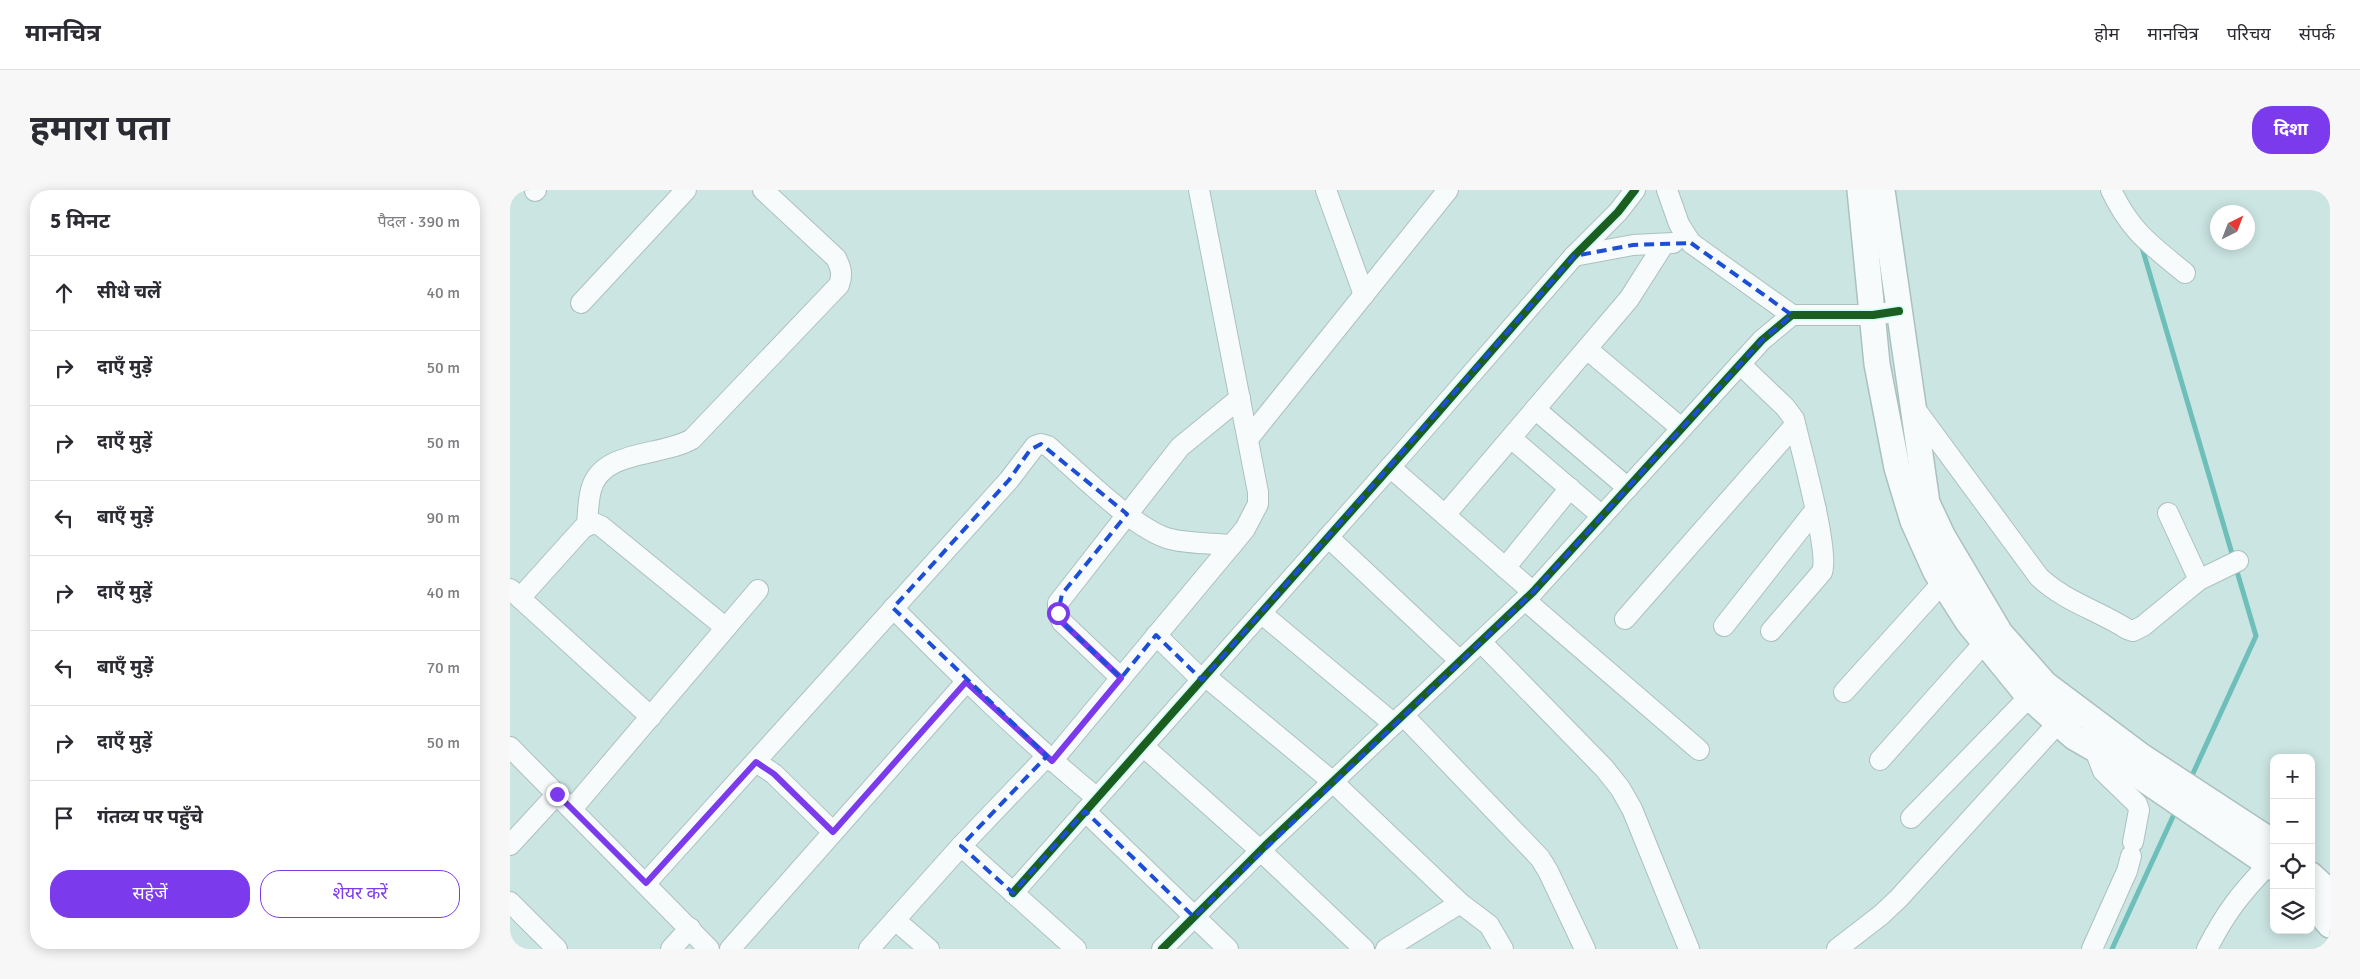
<!DOCTYPE html>
<html lang="hi">
<head>
<meta charset="utf-8">
<style>
	:root { --surface:#fff; --page:#f7f7f7; --text:#2b2b33; --muted:#7c7c81; --line:#e1e1e2; --accent:#7c3aed }
	body { margin:0; font-family:Signika,"Noto Sans Devanagari",sans-serif; background:var(--page); color:var(--text) }
	.controls { position:absolute; right:15px; bottom:15px; display:grid; overflow:hidden; border-radius:10px; box-shadow:0 2px 12px #0003 }
	.controls button { width:45px; height:45px; display:grid; place-items:center; padding:0; border:0; border-bottom:1px solid var(--line); background:var(--surface); color:var(--text); font:25px sans-serif }
	.compass { position:absolute; left:1700px; top:15px; width:45px; height:45px; border-radius:50%; background:var(--surface); box-shadow:0 2px 12px #0003; rotate:42deg }
	.stop { position:absolute; width:15px; height:15px; margin:-11px; border:4px solid #7c3aed; border-radius:50%; background:#fff }
	.stop.end { background:#7c3aed; border-color:#fff; box-shadow:0 1px 5px #0008 }
	.list { margin:0; padding:0; list-style:none }
	h2 { display:flex; justify-content:space-between; align-items:center; height:65px; margin:0; padding:0 20px; font-size:21px }
	h2 small { font-size:16px; font-weight:400; color:var(--muted) }
	.list li { display:grid; grid-template-columns:32px 1fr auto; gap:15px; align-items:center; box-sizing:border-box; height:75px; padding:0 20px; border-top:1px solid var(--line) }
	.list b { display:block; font-size:19px; white-space:nowrap }
	.list em { font-size:16px; font-style:normal; color:var(--muted) }
	.actions { display:flex; gap:10px; padding:15px 20px }
	.actions a { flex:1; padding:11px 0; border:1px solid var(--accent); border-radius:20px; text-align:center; font-size:18px; color:var(--accent) }
	.actions .main { background:var(--accent); color:#fff }
	.icon { flex:none; width:28px; height:28px; fill:none; stroke:currentColor; stroke-width:2; stroke-linecap:round; stroke-linejoin:round }
	.map { position:relative; flex:none; width:1820px; height:759px; overflow:hidden; border-radius:20px }
	header { display:flex; align-items:center; gap:30px; box-sizing:border-box; height:70px; padding:0 25px; background:var(--surface); border-bottom:1px solid var(--line) }
	header strong { font-size:24px }
	nav { display:flex; gap:28px; margin-inline-start:auto; font-size:18px }
	.intro { display:flex; align-items:center; justify-content:space-between; box-sizing:border-box; height:120px; padding:0 30px }
	h1 { margin:0; font-size:35px }
	.button { padding:12px 22px; border-radius:20px; background:var(--accent); color:#fff; font-size:18px; font-weight:700 }
	main { display:flex; gap:30px; padding:0 30px }
	aside { flex:1; background:var(--surface); border-radius:20px; box-shadow:0 2px 12px #0003 }
	.map>svg:first-child { display:block }
	.lines { fill:none; stroke-linecap:round; stroke-linejoin:round }
	.stream { stroke:#6ebfba; stroke-width:5 }
	.minor-casing { stroke:#acc1bf; stroke-width:22 }
	.major-casing { stroke:#acc1bf; stroke-width:28 }
	.minor { stroke:#f7fbfb; stroke-width:20 }
	.major { stroke:#f7fbfb; stroke-width:25 }
	.cycleway-casing { stroke:#cdfdf9; stroke-width:11 }
	.cycleway { stroke:#1b5e20; stroke-width:8 }
	.route { stroke:#7c3aed; stroke-width:6 }
	.marked { fill:none; stroke:#1d4ed8; stroke-width:4; stroke-dasharray:10 6; stroke-linejoin:round }
</style>
</head>
<body>
<header>
<strong>मानचित्र</strong>
<nav><a>होम</a><a>मानचित्र</a><a>परिचय</a><a>संपर्क</a></nav>
</header>
<div class="intro"><h1>हमारा पता</h1><a class="button">दिशा</a></div>
<main>
<aside>
<h2>5 मिनट<small>पैदल · 390 m</small></h2>
<ul class="list">
<li><svg class="icon" aria-label="ahead" viewBox="0 0 24 24"><path d="M12 20V5M6 11l6-6 6 6"/></svg><div><b>सीधे चलें</b></div><em>40 m</em></li>
<li><svg class="icon" aria-label="right" viewBox="0 0 24 24"><path d="M7 20v-9h11M14 6l5 5-5 5"/></svg><div><b>दाएँ मुड़ें</b></div><em>50 m</em></li>
<li><svg class="icon" aria-label="right" viewBox="0 0 24 24"><path d="M7 20v-9h11M14 6l5 5-5 5"/></svg><div><b>दाएँ मुड़ें</b></div><em>50 m</em></li>
<li><svg class="icon" aria-label="left" viewBox="0 0 24 24"><path d="M17 20v-9H6M10 6l-5 5 5 5"/></svg><div><b>बाएँ मुड़ें</b></div><em>90 m</em></li>
<li><svg class="icon" aria-label="right" viewBox="0 0 24 24"><path d="M7 20v-9h11M14 6l5 5-5 5"/></svg><div><b>दाएँ मुड़ें</b></div><em>40 m</em></li>
<li><svg class="icon" aria-label="left" viewBox="0 0 24 24"><path d="M17 20v-9H6M10 6l-5 5 5 5"/></svg><div><b>बाएँ मुड़ें</b></div><em>70 m</em></li>
<li><svg class="icon" aria-label="right" viewBox="0 0 24 24"><path d="M7 20v-9h11M14 6l5 5-5 5"/></svg><div><b>दाएँ मुड़ें</b></div><em>50 m</em></li>
<li><svg class="icon" aria-label="arrive" viewBox="0 0 24 24"><path d="M6 21V4h12l-3 4 3 4H6"/></svg><div><b>गंतव्य पर पहुँचे</b></div></li>
</ul>
<div class="actions"><a class="main">सहेजें</a><a>शेयर करें</a></div>
</aside>
<div class="map">
<svg width="1820" height="759" viewBox="0 0 1820 759">
	<rect width="100%" height="100%" fill="#cbe5e3"/>
	<g class="lines">
		<g class="stream">
			<polyline points="1631,54 1723,367"/>
			<polyline points="1680,590 1746,446 1726,378"/>
			<polyline points="1602,759 1666,620"/>
		</g>
		<defs>
			<g id="minor">
				<polyline points="816,0 854,105"/>
				<polyline points="1157,0 1169,34 1181,53 1282,125"/>
				<path d="M1601 0C1621 42 1640 54 1675 83"/>
				<polyline points="25,1 26,0"/>
				<polyline points="1064,66 1123,55 1163,53"/>
				<polyline points="71,113 176,0"/>
				<polyline points="1077,159 1171,238"/>
				<path d="M1230 174 1275 217 1284 229C1290 256 1320 361 1312 382L1261 441"/>
				<path d="M1403 216 1529 387C1554 411 1589 421 1617 439L1623 441 1633 436 1689 390 1728 371"/>
				<polyline points="1025,219 1118,298"/>
				<polyline points="1001,248 1092,326"/>
				<polyline points="738,249 938,0"/>
				<polyline points="880,277 1023,402"/>
				<polyline points="1658,323 1689,390"/>
				<polyline points="935,325 1119,109 1154,54"/>
				<path d="M77 335C78 324 78 311 81 300 91 259 152 267 182 249L329 95C333 84 331 78 326 68L253 0"/>
				<polyline points="818,347 950,471"/>
				<polyline points="995,378 1060,298"/>
				<polyline points="0,399 141,527"/>
				<polyline points="10,408 73,338 84,333 91,336 216,438"/>
				<polyline points="1015,410 1189,560"/>
				<path d="M383 418C449 484 515 549 587 608"/>
				<polyline points="751,423 884,534"/>
				<polyline points="1115,429 1285,235"/>
				<polyline points="1214,436 1306,319"/>
				<polyline points="646,445 692,490"/>
				<polyline points="971,452 1094,578 1110,598 1122,619 1179,759"/>
				<polyline points="695,486 823,592 950,713 979,735 993,759"/>
				<polyline points="611,488 552,432 548,423 548,413 670,257 730,208"/>
				<polyline points="1334,502 1443,381"/>
				<polyline points="893,525 1030,668 1038,681 1075,759"/>
				<polyline points="633,556 751,661 854,759"/>
				<polyline points="0,557 199,759"/>
				<polyline points="1585,560 1593,581 1627,614 1629,620 1623,652"/>
				<polyline points="1370,570 1474,453"/>
				<polyline points="542,571 735,339 748,314 748,302 689,0"/>
				<polyline points="246,572 264,584 323,642"/>
				<polyline points="62,619 248,400"/>
				<polyline points="575,621 718,759"/>
				<polyline points="1401,628 1519,507"/>
				<polyline points="0,655 47,604"/>
				<polyline points="451,656 566,759"/>
				<path d="M136 693 499 290 525 256 531 254 538 256C567 281 625 340 660 349 680 354 702 353 722 355"/>
				<polyline points="503,703 898,257 1064,66 1108,22 1125,0"/>
				<polyline points="0,712 47,759"/>
				<polyline points="385,730 419,759"/>
				<polyline points="161,759 180,738"/>
				<polyline points="220,759 456,492"/>
				<polyline points="359,759 451,656 537,566"/>
				<polyline points="652,759 755,656 1023,402 1252,150 1282,125 1363,125 1389,121"/>
				<polyline points="876,759 944,717"/>
				<polyline points="1327,759 1371,725 1389,708 1548,533"/>
				<polyline points="1582,759 1617,681 1621,666"/>
				<path d="M1697 759C1716 722 1730 704 1759 674"/>
			</g>
			<g id="major">
				<polyline points="1350,0 1367,174 1387,278 1403,331 1426,382 1458,432 1519,507 1564,547 1616,577 1764,678"/>
				<polyline points="1372,0 1417,313 1433,347 1490,443 1535,494 1631,566 1764,653"/>
				<polyline points="1801,685 1820,703"/>
				<polyline points="1801,712 1820,735"/>
			</g>
		</defs>
		<use href="#minor" class="minor-casing"/>
		<use href="#major" class="major-casing"/>
		<use href="#minor" class="minor"/>
		<use href="#major" class="major"/>
		<defs>
			<g id="cycleway">
				<polyline points="503,703 898,257 1064,66 1108,22 1125,0"/>
				<polyline points="652,759 755,656 1023,402 1252,150 1282,125 1363,125 1389,121"/>
			</g>
		</defs>
		<use href="#cycleway" class="cycleway-casing"/>
		<use href="#cycleway" class="cycleway"/>
	</g>
	<g class="lines">
		<polyline class="route" points="47,604 136,693 246,572 264,584 323,642 456,492 542,571 611,488 552,432 548,423"/>
	</g>
	<path class="marked" d="M1181 53 1282 125 1252 150 1023 402 684 727 575 621 503 703 451 656 537 566 383 418 499 290 520 260 531 254 617 324 552 404 548 423 552 432 611 488 646 445 692 490 1064 66 1123 55Z"/>
</svg>
<div class="controls">
<button>+</button>
<button>−</button>
<button><svg class="icon" aria-label="locate" viewBox="0 0 24 24"><circle cx="12" cy="12" r="6"/><path d="M12 2v4M12 18v4M2 12h4M18 12h4"/></svg></button>
<button><svg class="icon" aria-label="layers" viewBox="0 0 24 24"><path d="M12 4l9 5-9 5-9-5zM3 14l9 5 9-5"/></svg></button>
</div>
<svg class="compass" viewBox="-18 -18 36 36"><path d="M0-13l5 13h-10z" fill="#e53935"/><path d="M0 13l5-13h-10z" fill="#7c7c81"/></svg>
<div class="stop" style="left:548px;top:423px"></div>
<div class="stop end" style="left:47px;top:604px"></div>
</div>
</main>
</body>
</html>
